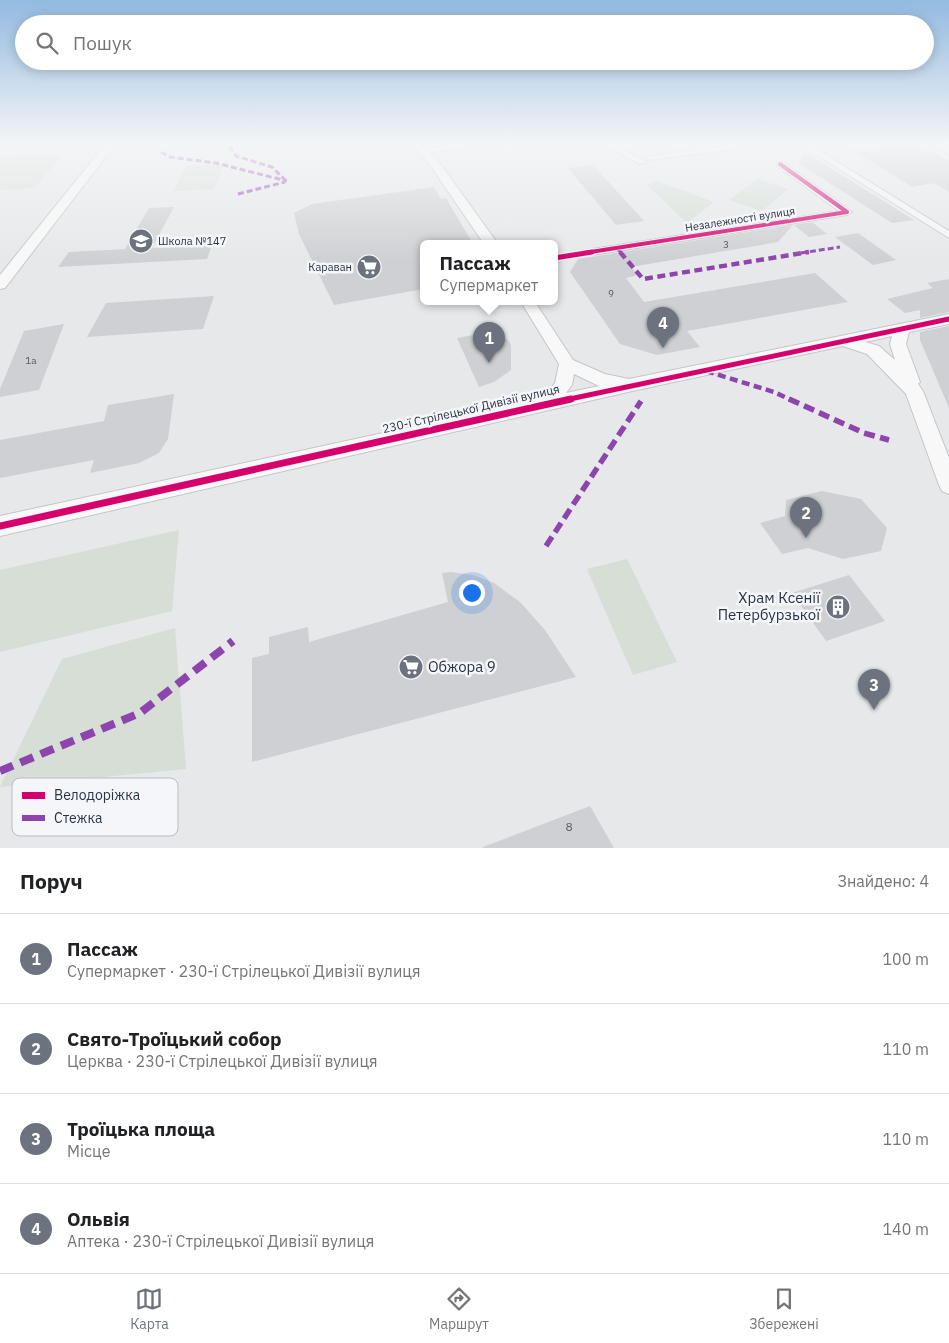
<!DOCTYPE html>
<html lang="uk">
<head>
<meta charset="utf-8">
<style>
	:root { --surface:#fff; --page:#f6f6f6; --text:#202124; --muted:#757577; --line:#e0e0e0; --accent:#6c737f }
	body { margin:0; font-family:"IBM Plex Sans",sans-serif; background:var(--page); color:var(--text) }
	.you { position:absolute; left:471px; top:592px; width:18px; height:18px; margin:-12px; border:4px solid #fff; border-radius:50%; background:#1a73e8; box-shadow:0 0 0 8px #1a73e833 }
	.badge { display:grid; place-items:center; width:32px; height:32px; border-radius:50%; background:var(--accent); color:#fff; font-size:16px; font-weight:700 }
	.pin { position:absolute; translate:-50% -41px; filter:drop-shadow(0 1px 2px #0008) }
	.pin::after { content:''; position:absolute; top:26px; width:18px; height:15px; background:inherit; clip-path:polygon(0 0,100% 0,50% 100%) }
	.popup { position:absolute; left:420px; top:240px; width:138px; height:65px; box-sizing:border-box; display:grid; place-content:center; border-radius:8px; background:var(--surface); filter:drop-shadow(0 1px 4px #0005); font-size:16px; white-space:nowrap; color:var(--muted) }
	.popup b { font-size:19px; color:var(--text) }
	.popup::after { content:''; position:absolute; left:50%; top:100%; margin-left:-10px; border:10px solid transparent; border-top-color:var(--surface) }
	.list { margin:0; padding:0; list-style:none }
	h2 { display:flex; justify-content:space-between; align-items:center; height:65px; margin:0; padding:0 20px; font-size:21px }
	h2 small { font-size:16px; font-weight:400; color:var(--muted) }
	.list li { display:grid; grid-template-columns:32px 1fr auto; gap:15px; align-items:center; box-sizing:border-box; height:90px; padding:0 20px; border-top:1px solid var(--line) }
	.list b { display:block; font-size:19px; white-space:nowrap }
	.list p { margin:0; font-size:16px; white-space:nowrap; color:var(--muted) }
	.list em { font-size:16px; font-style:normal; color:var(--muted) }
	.icon { flex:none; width:28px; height:28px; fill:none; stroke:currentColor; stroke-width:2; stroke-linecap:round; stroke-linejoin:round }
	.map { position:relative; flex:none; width:949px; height:848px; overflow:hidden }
	.search { position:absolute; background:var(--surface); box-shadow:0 2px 12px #0003; left:15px; right:15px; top:15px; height:55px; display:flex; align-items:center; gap:12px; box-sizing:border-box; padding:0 18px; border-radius:28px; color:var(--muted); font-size:19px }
	.sheet { height:425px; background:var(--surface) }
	nav { display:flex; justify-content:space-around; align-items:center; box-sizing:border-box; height:70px; border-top:1px solid var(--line); background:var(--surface); font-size:14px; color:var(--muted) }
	nav a { display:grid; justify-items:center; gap:2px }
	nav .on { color:var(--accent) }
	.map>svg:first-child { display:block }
	.green { fill:#d6ded6 }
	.building { fill:#ced0d3 }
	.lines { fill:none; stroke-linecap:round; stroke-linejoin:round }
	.street-casing { stroke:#c4c6c8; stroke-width:2 }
	.secondary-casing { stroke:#c4c6c8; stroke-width:2 }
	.street { fill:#f5f6f7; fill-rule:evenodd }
	.secondary { fill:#f8f8f8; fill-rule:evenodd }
	.quiet-far3 { stroke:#8e44ad; stroke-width:3; stroke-dasharray:6 3; stroke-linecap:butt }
	.quiet-far2 { stroke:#8e44ad; stroke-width:4.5; stroke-dasharray:8 4.5; stroke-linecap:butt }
	.quiet-far1 { stroke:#8e44ad; stroke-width:5.5; stroke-dasharray:11 5.5; stroke-linecap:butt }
	.quiet { stroke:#8e44ad; stroke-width:8; stroke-dasharray:14 8; stroke-linecap:butt }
	.cycleway-far2-casing { stroke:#f4f6f9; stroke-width:5.5 }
	.cycleway-far1-casing { stroke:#f4f6f9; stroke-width:8 }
	.cycleway-casing { stroke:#f4f6f9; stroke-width:10 }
	.cycleway-far2 { stroke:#d6006c; stroke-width:4 }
	.cycleway-far1 { stroke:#d6006c; stroke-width:5 }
	.cycleway { stroke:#d6006c; stroke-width:7 }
	.labels { text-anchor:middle; stroke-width:5; stroke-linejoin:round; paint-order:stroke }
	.number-label { font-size:10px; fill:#545c69 }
	.far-street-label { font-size:11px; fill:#2b3445; stroke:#f4f6f9 }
	.far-poi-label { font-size:11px; fill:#2b3445; stroke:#f4f6f9; text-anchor:start }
	.street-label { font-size:12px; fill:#2b3445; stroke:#f4f6f9 }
	.near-number-label { font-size:12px; fill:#545c69 }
	.near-poi-label { font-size:15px; fill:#2b3445; stroke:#f4f6f9; text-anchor:end }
	.key { fill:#f4f6f9; stroke:#b8bcc3; stroke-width:1 }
	.key-label { font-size:14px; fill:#2b3445 }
</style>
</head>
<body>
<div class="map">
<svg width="949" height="848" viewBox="0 0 949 848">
	<rect width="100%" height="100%" fill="#e6e8ea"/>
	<g class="green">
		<polygon points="64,154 34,188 0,190 0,157"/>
		<polygon points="186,165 224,165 214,189 174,191"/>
		<polygon points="757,179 788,189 762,211 729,200"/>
		<polygon points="657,181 714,202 687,223 647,185"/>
		<polygon points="179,530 172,611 0,652 0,570"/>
		<polygon points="627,559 677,662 633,675 587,569"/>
		<polygon points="175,628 186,769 0,787 62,659"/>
	</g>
	<g class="building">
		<polygon points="912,142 949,161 949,192 934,183 912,187 851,149"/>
		<polygon points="805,152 914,220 892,223 798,163"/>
		<polygon points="593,165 644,221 616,225 568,168"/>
		<polygon points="434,187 441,199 446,198 473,244 424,244 424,289 334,305 299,234 294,213 312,204"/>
		<polygon points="174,207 152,248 212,245 207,259 58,267 69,252 125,249 149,208"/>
		<polygon points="812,222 827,234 809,237 794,225"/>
		<polygon points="793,225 778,242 631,267 638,275 626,278 644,302 815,273 848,302 687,331 700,347 657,355 620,344 570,272 578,259"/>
		<polygon points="858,233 896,260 873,265 835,237"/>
		<polygon points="949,279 949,312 920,318 920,310 905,313 887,299 933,288 927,283"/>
		<polygon points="214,296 203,329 87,337 106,303"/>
		<polygon points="64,324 39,390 0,397 0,389 24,331"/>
		<polygon points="949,326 949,408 920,340 920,332"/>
		<polygon points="484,333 505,338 509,341 511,345 511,370 494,382 479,387 457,338"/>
		<polygon points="174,394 168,439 159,453 139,463 90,473 94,460 0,478 0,440 104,421 108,405"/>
		<polygon points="822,491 861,499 887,528 881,551 843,559 808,548 782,554 760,523 785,516 786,500"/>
		<polygon points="451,572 473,575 494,583 520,602 545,630 576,677 252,762 252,658 269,654 269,637 308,627 309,642 448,602 442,573"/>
		<polygon points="849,575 885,621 826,641 792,593"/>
		<polygon points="590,806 614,848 483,848 483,847"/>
	</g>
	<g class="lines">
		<defs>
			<g id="street">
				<polygon points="471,142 496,142 492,144 424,153 420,151 424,149"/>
				<polygon points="599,142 608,142 647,162 640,164"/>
				<polygon points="757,142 776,142 772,144 650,160 646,158 650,156"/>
				<polygon points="796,142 805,142 949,231 949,238"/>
				<polygon points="924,142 933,142 949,149 949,154"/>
				<polygon points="777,162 783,162 852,212 847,215 554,261 554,255 839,211 777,166"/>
			</g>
			<g id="secondary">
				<polygon points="107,142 117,142 5,288 0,289 0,275"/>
				<polygon points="410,142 420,142 436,158 498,244 484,244 428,162"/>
				<path d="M521 302H535L573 360 605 374 629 379 949 314V324L909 332 906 344 920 382 918 384 923 391 949 458V494L942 491 939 485 906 394 867 354 843 346 632 391 0 536V516L540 399 555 383 559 364ZM892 336 890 344 895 360 879 346 865 342ZM574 374 599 386 566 393 572 385Z"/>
			</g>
		</defs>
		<use href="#street" class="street-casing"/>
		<use href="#secondary" class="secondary-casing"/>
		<use href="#street" class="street"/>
		<use href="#secondary" class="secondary"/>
		<g class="quiet-far3">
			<polyline points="472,144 473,142"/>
			<polyline points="230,146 236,156 272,167 285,180"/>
			<polyline points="161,152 170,157 216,163 287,181"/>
			<polyline points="238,194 285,182"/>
			<polyline points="617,248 621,253"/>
			<polyline points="801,253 840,247"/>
		</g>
		<g class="quiet-far2">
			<polyline points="620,252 643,279 809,252"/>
			<polyline points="706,371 774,392 791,400"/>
		</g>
		<g class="quiet-far1">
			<polyline points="789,399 864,433 889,440"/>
			<polyline points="546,546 641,401"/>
		</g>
		<polyline class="quiet" points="0,771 140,713 233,641"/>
		<defs>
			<polyline id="cycleway-far2" points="584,253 847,212 780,164"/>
			<g id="cycleway-far1">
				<polyline points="554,258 592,252"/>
				<polyline points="565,400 949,319"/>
			</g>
			<polyline id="cycleway" points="0,526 571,399"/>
		</defs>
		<use href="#cycleway-far2" class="cycleway-far2-casing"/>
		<use href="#cycleway-far1" class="cycleway-far1-casing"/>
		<use href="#cycleway" class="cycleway-casing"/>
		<use href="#cycleway-far2" class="cycleway-far2"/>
		<use href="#cycleway-far1" class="cycleway-far1"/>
		<use href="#cycleway" class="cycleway"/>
	</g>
	<linearGradient id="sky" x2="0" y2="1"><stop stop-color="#93bae0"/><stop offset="0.55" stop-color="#f4f5f6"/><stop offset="1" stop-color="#f4f5f6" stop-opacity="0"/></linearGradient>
	<rect width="949" height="260" fill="url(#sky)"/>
	<defs>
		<symbol id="school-disc" viewBox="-11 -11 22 22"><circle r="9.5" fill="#6c737f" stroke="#f4f6f9"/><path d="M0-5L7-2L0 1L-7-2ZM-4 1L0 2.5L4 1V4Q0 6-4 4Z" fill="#fff"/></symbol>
		<symbol id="supermarket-disc" viewBox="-11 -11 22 22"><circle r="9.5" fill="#6c737f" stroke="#f4f6f9"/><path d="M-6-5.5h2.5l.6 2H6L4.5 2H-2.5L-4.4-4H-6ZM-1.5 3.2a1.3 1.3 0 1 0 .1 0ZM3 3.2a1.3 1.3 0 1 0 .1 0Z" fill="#fff"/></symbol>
		<symbol id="building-disc" viewBox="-11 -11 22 22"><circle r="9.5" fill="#6c737f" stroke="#f4f6f9"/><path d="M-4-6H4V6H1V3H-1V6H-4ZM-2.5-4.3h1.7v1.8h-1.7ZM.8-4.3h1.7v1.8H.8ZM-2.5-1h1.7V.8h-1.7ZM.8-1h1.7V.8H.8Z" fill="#fff"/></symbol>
	</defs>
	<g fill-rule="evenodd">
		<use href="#school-disc" x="127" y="227" width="28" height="28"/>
		<use href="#supermarket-disc" x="355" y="253" width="28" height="28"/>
		<use href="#building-disc" x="824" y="593" width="28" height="28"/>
		<use href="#supermarket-disc" x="397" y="653" width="28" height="28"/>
	</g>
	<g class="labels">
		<g class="number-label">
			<text x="726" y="248">3</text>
			<text x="611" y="297">9</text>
			<text x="31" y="364">1а</text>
		</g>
		<g class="far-street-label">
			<text transform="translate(740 219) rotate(-9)" y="4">Незалежності вулиця</text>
		</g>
		<g class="far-poi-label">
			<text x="158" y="245">Школа №147</text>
			<text x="352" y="271" text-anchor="end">Караван</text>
		</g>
		<g class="street-label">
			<text transform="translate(471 409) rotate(-13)" y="4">230-ї Стрілецької Дивізії вулиця</text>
		</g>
		<g class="near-number-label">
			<text x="569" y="831">8</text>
		</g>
		<g class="near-poi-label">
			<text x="820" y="603">Храм Ксенії<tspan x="820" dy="17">Петербурзької</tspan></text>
			<text x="428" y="672" text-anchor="start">Обжора 9</text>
		</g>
	</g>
	<rect x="12" y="778" width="166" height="58" rx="8" class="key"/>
	<rect x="22" y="792" width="23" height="7" fill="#d6006c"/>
	<rect x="22" y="815" width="23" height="6" fill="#8e44ad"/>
	<g class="key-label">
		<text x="54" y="800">Велодоріжка</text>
		<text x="54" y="823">Стежка</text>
	</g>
</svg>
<div class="you"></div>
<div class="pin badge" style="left:489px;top:363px">1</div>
<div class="popup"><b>Пассаж</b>Супермаркет</div>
<div class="pin badge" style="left:806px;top:538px">2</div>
<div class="pin badge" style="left:874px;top:710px">3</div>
<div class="pin badge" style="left:663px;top:348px">4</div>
<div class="search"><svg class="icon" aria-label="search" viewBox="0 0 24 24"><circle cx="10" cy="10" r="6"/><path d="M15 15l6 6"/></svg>Пошук</div>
</div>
<section class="sheet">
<h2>Поруч<small>Знайдено: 4</small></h2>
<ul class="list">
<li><span class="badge">1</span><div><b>Пассаж</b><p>Супермаркет · 230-ї Стрілецької Дивізії вулиця</p></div><em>100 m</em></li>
<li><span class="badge">2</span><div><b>Свято-Троїцький собор</b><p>Церква · 230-ї Стрілецької Дивізії вулиця</p></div><em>110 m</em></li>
<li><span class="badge">3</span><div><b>Троїцька площа</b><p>Місце</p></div><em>110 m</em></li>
<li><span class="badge">4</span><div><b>Ольвія</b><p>Аптека · 230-ї Стрілецької Дивізії вулиця</p></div><em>140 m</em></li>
</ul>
</section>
<nav>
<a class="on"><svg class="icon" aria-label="map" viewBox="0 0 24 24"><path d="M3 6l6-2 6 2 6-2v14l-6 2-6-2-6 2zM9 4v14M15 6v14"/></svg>Карта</a>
<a><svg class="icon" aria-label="directions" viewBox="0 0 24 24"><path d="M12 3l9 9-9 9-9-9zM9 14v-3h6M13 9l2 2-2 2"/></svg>Маршрут</a>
<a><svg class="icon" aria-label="saved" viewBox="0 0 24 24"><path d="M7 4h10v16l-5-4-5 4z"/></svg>Збережені</a>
</nav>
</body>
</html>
